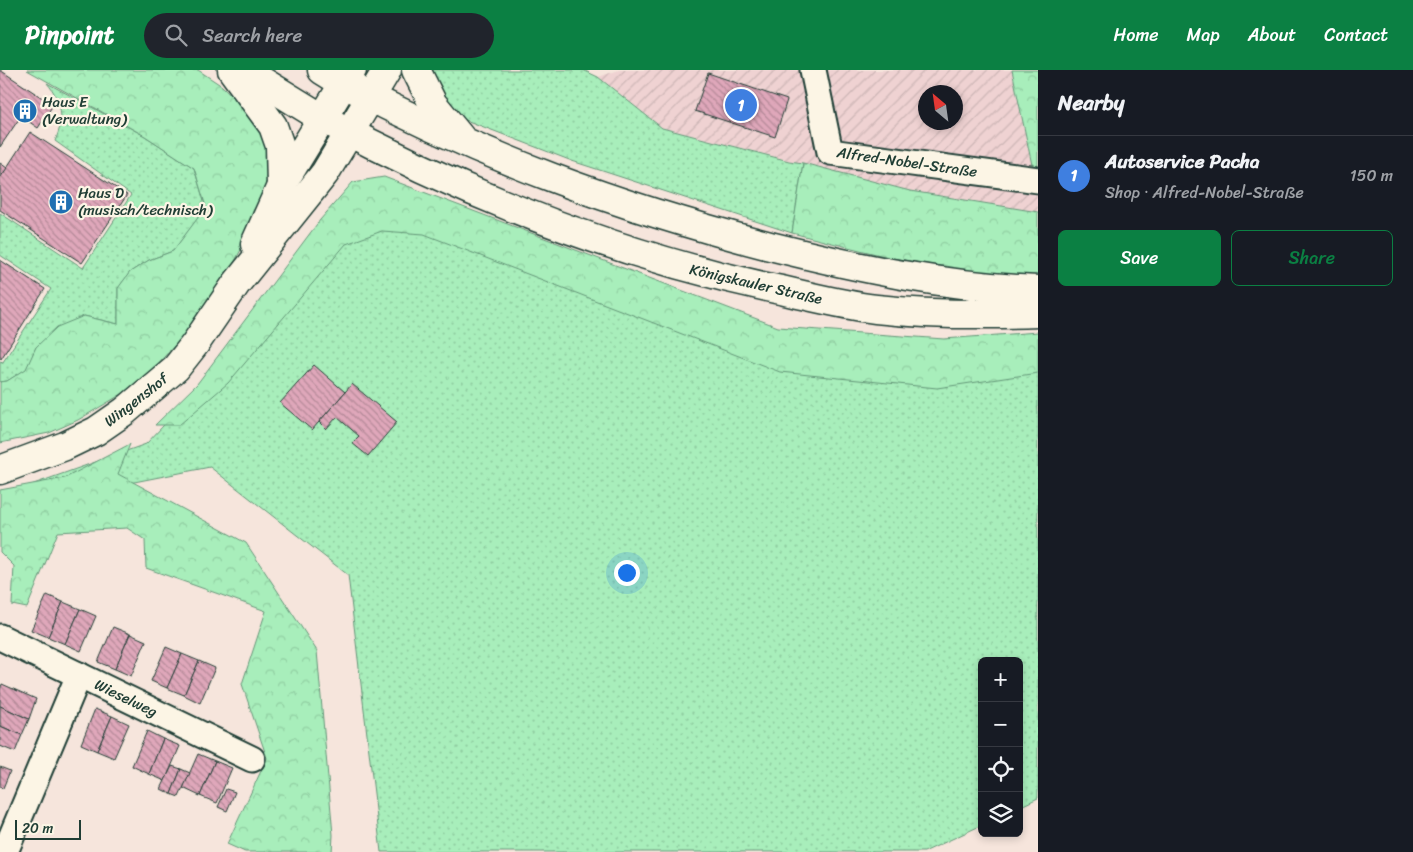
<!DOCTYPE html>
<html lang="en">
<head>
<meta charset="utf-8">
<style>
	:root { --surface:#171b24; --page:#20242c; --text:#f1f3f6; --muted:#9ea1a6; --line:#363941; --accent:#0b8043 }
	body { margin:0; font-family:Sriracha,sans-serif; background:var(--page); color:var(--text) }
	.controls { position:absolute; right:15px; bottom:15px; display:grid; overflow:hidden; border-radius:8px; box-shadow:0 2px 8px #0003 }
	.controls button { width:45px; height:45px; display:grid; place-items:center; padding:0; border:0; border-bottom:1px solid var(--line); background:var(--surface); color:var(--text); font:25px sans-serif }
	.compass { position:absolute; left:918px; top:15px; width:45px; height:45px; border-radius:50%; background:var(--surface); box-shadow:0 2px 8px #0003; rotate:331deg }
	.scale { position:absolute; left:15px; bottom:12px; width:66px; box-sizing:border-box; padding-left:5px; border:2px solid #1f3d34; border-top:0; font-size:14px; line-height:18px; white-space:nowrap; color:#1f3d34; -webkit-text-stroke:4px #fcf5e5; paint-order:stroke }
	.you { position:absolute; left:626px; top:502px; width:18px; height:18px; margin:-12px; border:4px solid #fff; border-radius:50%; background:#1a73e8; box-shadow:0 0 0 8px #1a73e833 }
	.badge { display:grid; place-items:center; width:32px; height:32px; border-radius:50%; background:var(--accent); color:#fff; font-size:16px; font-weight:700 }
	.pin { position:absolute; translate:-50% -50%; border:2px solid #fff; box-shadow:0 1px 5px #0006 }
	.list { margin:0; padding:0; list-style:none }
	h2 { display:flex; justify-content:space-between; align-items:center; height:65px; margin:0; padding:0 20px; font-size:21px }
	h2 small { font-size:16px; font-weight:400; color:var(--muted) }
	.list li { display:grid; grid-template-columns:32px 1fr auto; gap:15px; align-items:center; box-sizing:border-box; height:80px; padding:0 20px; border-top:1px solid var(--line) }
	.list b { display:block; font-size:19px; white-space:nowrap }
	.list p { margin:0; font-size:16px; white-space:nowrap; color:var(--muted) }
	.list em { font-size:16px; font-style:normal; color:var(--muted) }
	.actions { display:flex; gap:10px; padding:15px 20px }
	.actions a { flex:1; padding:11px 0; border:1px solid var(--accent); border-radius:8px; text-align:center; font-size:18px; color:var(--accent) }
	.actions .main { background:var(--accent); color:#fff }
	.icon { flex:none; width:28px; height:28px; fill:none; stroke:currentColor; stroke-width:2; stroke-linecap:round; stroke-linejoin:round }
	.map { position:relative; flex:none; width:1038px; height:782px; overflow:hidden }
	header { display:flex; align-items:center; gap:30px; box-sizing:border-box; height:70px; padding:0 25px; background:var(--accent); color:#fff }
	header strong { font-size:24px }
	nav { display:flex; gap:28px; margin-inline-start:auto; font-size:18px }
	.search { width:350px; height:45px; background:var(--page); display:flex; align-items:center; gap:12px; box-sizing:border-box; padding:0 18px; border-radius:28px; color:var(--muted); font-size:19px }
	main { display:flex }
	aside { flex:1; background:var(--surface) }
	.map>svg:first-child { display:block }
	.industrial { fill:url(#industrial-furrows); fill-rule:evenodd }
	.grass { fill:url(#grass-dots); stroke:#649678 }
	.forest { fill:url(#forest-crowns); stroke:#649678 }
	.building { fill:url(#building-back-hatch); stroke:#1f3d34 }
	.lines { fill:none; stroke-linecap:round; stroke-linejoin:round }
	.street-casing { stroke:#1f3d34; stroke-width:29 }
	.secondary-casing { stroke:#1f3d34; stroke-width:31 }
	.primary-casing { stroke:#1f3d34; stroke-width:31 }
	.highway-casing { stroke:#1f3d34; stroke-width:31 }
	.street { stroke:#fcf5e5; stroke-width:25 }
	.secondary { stroke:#fcf5e5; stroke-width:28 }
	.primary { stroke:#fcf5e5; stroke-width:28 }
	.highway { stroke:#fcf5e5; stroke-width:28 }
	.labels { text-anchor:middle; stroke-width:4.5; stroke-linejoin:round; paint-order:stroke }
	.poi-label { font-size:15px; fill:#1f3d34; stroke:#fcf5e5; text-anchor:start }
	.street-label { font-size:15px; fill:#1f3d34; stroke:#fcf5e5 }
</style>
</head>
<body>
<header>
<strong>Pinpoint</strong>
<div class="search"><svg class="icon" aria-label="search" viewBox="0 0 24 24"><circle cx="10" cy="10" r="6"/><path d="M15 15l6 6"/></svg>Search here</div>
<nav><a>Home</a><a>Map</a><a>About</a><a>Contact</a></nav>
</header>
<main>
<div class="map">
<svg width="1038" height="782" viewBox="0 0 1038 782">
	<defs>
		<pattern id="industrial-furrows" width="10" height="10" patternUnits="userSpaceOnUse" patternTransform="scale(1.25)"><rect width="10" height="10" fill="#efd2d2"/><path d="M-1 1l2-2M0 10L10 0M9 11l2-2" fill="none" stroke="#ccb5b5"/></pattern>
		<pattern id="grass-dots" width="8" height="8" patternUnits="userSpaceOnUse" patternTransform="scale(1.25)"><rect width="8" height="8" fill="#a8eebb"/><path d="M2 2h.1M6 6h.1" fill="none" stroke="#90cda1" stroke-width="1.8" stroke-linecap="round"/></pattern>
		<pattern id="forest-crowns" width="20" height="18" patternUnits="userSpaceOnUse" patternTransform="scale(1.25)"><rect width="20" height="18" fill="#a8eebb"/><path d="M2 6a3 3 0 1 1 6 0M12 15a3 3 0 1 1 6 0" fill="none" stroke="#90cda1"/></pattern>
		<pattern id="building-back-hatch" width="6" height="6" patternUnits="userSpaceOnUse" patternTransform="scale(1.25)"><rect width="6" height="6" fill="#dfa7ba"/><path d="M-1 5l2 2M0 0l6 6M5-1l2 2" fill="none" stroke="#b48998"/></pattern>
	</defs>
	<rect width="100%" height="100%" fill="#f6e5dc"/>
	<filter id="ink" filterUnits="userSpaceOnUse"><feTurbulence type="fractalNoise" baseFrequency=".02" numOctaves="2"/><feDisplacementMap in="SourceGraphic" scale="10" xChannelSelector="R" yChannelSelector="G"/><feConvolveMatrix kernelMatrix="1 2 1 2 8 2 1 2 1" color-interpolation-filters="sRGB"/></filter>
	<g filter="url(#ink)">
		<path class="industrial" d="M619 0H1012L1032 95 1038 96V142L910 121 662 58 598 7ZM926 22H956V52H926Z"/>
		<g class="grass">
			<polygon points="431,0 583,0 598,7 662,58 789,91 803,93 792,163 572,91 463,49 440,25 427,3"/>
			<path d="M47 13 145 66 194 98 206 138 173 181 149 190 130 202 118 219V254L84 246 36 277 27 299 7 311 0 312V291L3 292 51 219 0 185V143L83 198 131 125 55 71C65 49 62 31 47 13Z"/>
			<polygon points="377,130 865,301 1038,279 1038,728 1019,737 1019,591 982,591 982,755 924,782 381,782 348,505 210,397 23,434 14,421 146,374"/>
		</g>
		<g class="forest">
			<polygon points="27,0 198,0 222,16 260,52 273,90 255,153 235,191 210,231 185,264 154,298 122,324 78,350 49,363 0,373 0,312 7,311 26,299 36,277 57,257 84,246 118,254 118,218 130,202 149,190 173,181 206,137 194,98 145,66"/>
			<polygon points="1012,0 1038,0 1038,96 1032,95"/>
			<polygon points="803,93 910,121 1038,142 1038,209 1013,209 892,188 792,163"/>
			<polygon points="384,107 778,257 944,269 1038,262 1038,303 937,318 780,302 424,164 382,161 346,174 228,313 179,355 155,355 197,314 320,150 353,112"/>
			<polygon points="130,374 118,404 246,473 317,581 333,765 332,782 245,782 227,774 267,688 242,614 266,541 146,498 145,470 127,458 58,462 27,538 12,535 14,496 0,482 0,420 65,408"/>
		</g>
		<g class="building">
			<polygon points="0,0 53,35 38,58 21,46 0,77"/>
			<polygon points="708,3 787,30 775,67 695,41"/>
			<polygon points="30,62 127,125 82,193 0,140 0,108"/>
			<polygon points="0,93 7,98 0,108"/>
			<polygon points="0,190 45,219 1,289 0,288"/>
			<polygon points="314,295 345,322 312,360 280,333"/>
			<polygon points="352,314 397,352 368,386 352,373 359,366 337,347 326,359 319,352"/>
			<polygon points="47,525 63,532 48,567 31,560"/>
			<polygon points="63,532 80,539 65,574 48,567"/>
			<polygon points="80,539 96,546 81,581 65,574"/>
			<polygon points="113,557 130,564 115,599 98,592"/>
			<polygon points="130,564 146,571 131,606 115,599"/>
			<polygon points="166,577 182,584 167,618 151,611"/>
			<polygon points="182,584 199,591 184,625 167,618"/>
			<polygon points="199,591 215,598 200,633 184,625"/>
			<polygon points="2,614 36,629 29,649 0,636 0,620"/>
			<polygon points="0,636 29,649 22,665 0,656"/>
			<polygon points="95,639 112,646 97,681 81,674"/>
			<polygon points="112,646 129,654 114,688 97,681"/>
			<polygon points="0,656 22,665 15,682 0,676"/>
			<polygon points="147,661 163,669 149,704 132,696"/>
			<polygon points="163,669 180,676 165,711 149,704"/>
			<polygon points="198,684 215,691 200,726 183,718"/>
			<polygon points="215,691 232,698 217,733 200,726"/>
			<polygon points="172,696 181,699 171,724 161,719"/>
			<polygon points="0,697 10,701 3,718 0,717"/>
			<polygon points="181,699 190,703 179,727 171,724"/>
			<polygon points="226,719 235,722 227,741 218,737"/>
		</g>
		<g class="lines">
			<defs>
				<g id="street">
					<polyline points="813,0 830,82 1038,110"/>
					<polyline points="0,567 252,689"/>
					<polyline points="5,782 79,605"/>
				</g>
				<g id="secondary">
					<polyline points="255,174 281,116 352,0"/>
					<polyline points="0,400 65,376 96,361 125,341 176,298 195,274 236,214 325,103 387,0"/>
				</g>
				<g id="primary">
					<polyline points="416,0 433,34 461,68"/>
					<path d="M343 13C483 87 616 136 770 176 858 198 947 217 1038 220"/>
					<path d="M322 48C465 125 616 185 776 219 809 226 842 235 876 239 930 245 984 245 1038 243"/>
				</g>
				<g id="highway">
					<polyline points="232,0 273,56 280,76 281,116"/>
					<polyline points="244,0 322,48"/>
					<polyline points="322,0 343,13"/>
				</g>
			</defs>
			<use href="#street" class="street-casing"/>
			<use href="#secondary" class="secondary-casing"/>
			<use href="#primary" class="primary-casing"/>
			<use href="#highway" class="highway-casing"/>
			<use href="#street" class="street"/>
			<use href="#secondary" class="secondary"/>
			<use href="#primary" class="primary"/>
			<use href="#highway" class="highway"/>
		</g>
	</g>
	<defs>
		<symbol id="building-disc" viewBox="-11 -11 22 22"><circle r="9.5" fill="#1f6fb2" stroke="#fcf5e5"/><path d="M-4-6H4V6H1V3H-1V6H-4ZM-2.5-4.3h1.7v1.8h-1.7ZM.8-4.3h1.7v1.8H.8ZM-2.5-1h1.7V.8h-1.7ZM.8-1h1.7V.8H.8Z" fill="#fff"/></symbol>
	</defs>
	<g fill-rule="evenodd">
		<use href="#building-disc" x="11" y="27" width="28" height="28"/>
		<use href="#building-disc" x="47" y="118" width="28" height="28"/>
	</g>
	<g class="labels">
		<g class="poi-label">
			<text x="42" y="37">Haus E<tspan x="42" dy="17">(Verwaltung)</tspan></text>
			<text x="78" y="128">Haus D<tspan x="78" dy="17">(musisch/technisch)</tspan></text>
		</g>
		<g class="street-label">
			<text transform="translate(907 92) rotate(8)" y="5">Alfred-Nobel-Straße</text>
			<text transform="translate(756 214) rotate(13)" y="5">Königskauler Straße</text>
			<text transform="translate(136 330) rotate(-38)" y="5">Wingenshof</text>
			<text transform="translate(126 628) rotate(26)" y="5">Wieselweg</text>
		</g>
	</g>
</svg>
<div class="controls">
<button>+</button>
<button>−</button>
<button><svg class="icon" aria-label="locate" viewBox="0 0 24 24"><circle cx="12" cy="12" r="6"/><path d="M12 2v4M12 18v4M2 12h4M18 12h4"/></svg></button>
<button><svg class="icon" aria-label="layers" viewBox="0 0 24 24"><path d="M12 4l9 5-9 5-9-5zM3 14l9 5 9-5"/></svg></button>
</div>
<svg class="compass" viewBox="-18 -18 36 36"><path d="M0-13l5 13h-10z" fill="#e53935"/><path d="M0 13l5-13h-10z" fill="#9ea1a6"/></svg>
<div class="scale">20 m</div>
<div class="you"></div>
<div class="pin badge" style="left:741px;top:35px;background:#3f7fe0">1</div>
</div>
<aside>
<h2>Nearby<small></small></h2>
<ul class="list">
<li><span class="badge" style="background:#3f7fe0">1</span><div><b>Autoservice Pacha</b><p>Shop · Alfred-Nobel-Straße</p></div><em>150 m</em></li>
</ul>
<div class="actions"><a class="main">Save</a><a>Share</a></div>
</aside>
</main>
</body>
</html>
